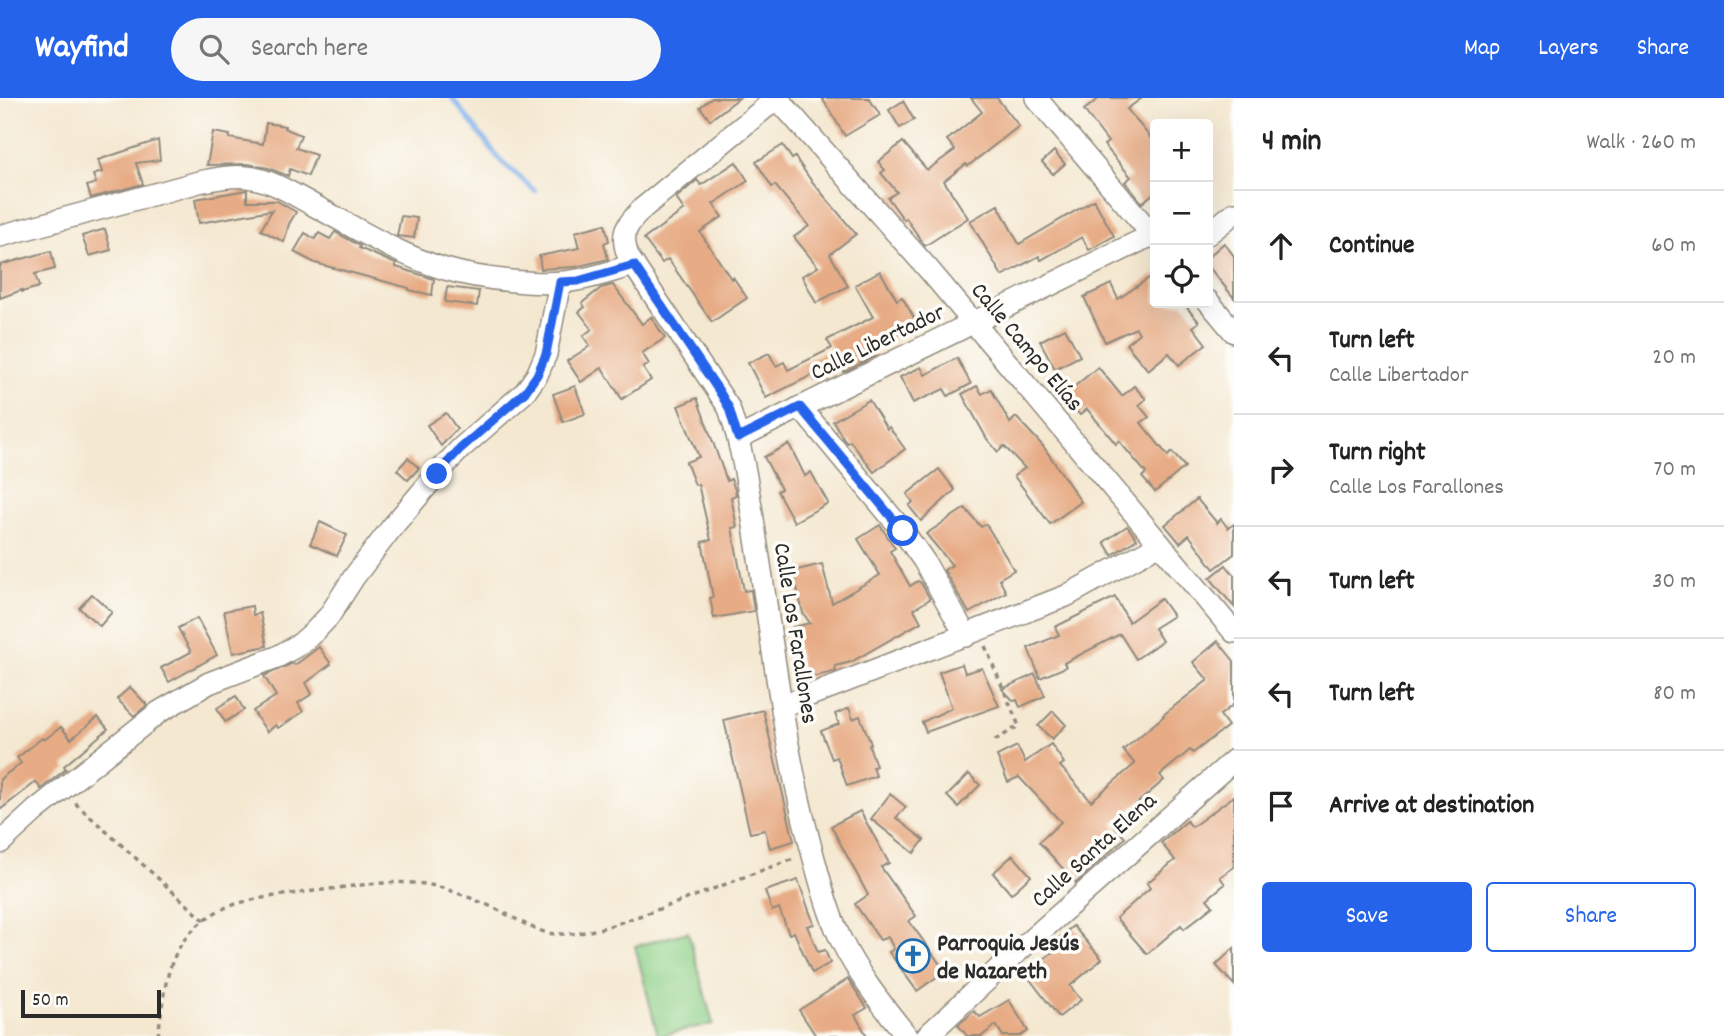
<!DOCTYPE html>
<html lang="en">
<head>
<meta charset="utf-8">
<style>
	:root { --surface:#fff; --page:#f6f6f6; --text:#222; --muted:#767676; --line:#e0e0e0; --accent:#2563eb }
	body { margin:0; font-family:Dekko,sans-serif; background:var(--page); color:var(--text) }
	.controls { position:absolute; right:21px; top:21px; display:grid; overflow:hidden; border-radius:7px; box-shadow:0 7px 28px #0002 }
	.controls button { width:63px; height:63px; display:grid; place-items:center; padding:0; border:0; border-bottom:2px solid var(--line); background:var(--surface); color:var(--text); font:35px sans-serif }
	.scale { position:absolute; left:21px; bottom:18px; width:140px; box-sizing:border-box; padding-left:7px; border:4px solid #2b2b2b; border-top:0; font-size:19px; line-height:24px; white-space:nowrap; color:#2b2b2b; -webkit-text-stroke:5px #fdfcf7; paint-order:stroke }
	.stop { position:absolute; width:21px; height:21px; margin:-16px; border:5px solid #2563eb; border-radius:50%; background:#fff }
	.stop.end { background:#2563eb; border-color:#fff; box-shadow:0 2px 7px #0008 }
	.list { margin:0; padding:0; list-style:none }
	h2 { display:flex; justify-content:space-between; align-items:center; height:91px; margin:0; padding:0 28px; font-size:30px }
	h2 small { font-size:23px; font-weight:400; color:var(--muted) }
	.list li { display:grid; grid-template-columns:46px 1fr auto; gap:21px; align-items:center; box-sizing:border-box; height:112px; padding:0 28px; border-top:2px solid var(--line) }
	.list b { display:block; font-size:26px; white-space:nowrap }
	.list p { margin:0; font-size:23px; white-space:nowrap; color:var(--muted) }
	.list em { font-size:23px; font-style:normal; color:var(--muted) }
	.actions { display:flex; gap:14px; padding:21px 28px }
	.actions a { flex:1; padding:16px 0; border:2px solid var(--accent); border-radius:7px; text-align:center; font-size:24px; color:var(--accent) }
	.actions .main { background:var(--accent); color:#fff }
	.icon { flex:none; width:38px; height:38px; fill:none; stroke:currentColor; stroke-width:2; stroke-linecap:round; stroke-linejoin:round }
	.map { position:relative; flex:none; width:1234px; height:938px; overflow:hidden }
	header { display:flex; align-items:center; gap:42px; box-sizing:border-box; height:98px; padding:0 35px; background:var(--accent); color:#fff }
	header strong { font-size:33px }
	nav { display:flex; gap:38px; margin-inline-start:auto; font-size:24px }
	.search { width:490px; height:63px; background:var(--page); display:flex; align-items:center; gap:18px; box-sizing:border-box; padding:0 24px; border-radius:38px; color:var(--muted); font-size:26px }
	main { display:flex }
	aside { flex:1; background:var(--surface) }
	.map>svg:first-child { display:block }
	.green { fill:#8fd088; stroke:#5d7e5a; stroke-width:2 }
	.lines { fill:none; stroke-linecap:round; stroke-linejoin:round }
	.stream { stroke:#7fb0eb; stroke-width:5 }
	.building { fill:#e7ac85 }
	.minor-casing { stroke:#908a7e; stroke-width:24 }
	.path { stroke:#908a7e; stroke-width:3.5; stroke-dasharray:5 5; stroke-linecap:butt }
	.minor { stroke:#fff; stroke-width:21 }
	.route { stroke:#2563eb; stroke-width:9 }
	.labels { text-anchor:middle; stroke-width:7; stroke-linejoin:round; paint-order:stroke }
	.street-label { font-size:24px; fill:#2b2b2b; stroke:#fdfcf7 }
	.poi-label { font-size:24px; font-weight:bold; fill:#2b2b2b; stroke:#fdfcf7; text-anchor:start }
</style>
</head>
<body>
<header>
<strong>Wayfind</strong>
<div class="search"><svg class="icon" aria-label="search" viewBox="0 0 24 24"><circle cx="10" cy="10" r="6"/><path d="M15 15l6 6"/></svg>Search here</div>
<nav><a>Map</a><a>Layers</a><a>Share</a></nav>
</header>
<main>
<div class="map">
<svg width="1234" height="938" viewBox="0 0 1234 938">
	<rect width="100%" height="100%" fill="#fdfcf7"/>
	<filter id="ink" filterUnits="userSpaceOnUse"><feTurbulence type="fractalNoise" baseFrequency=".0143" numOctaves="2"/><feDisplacementMap in="SourceGraphic" scale="14" xChannelSelector="R" yChannelSelector="G"/><feConvolveMatrix kernelMatrix="1 2 1 2 8 2 1 2 1" color-interpolation-filters="sRGB"/></filter>
	<filter id="wash" filterUnits="userSpaceOnUse"><feTurbulence type="fractalNoise" baseFrequency=".00686" numOctaves="4" result="noise"/><feDisplacementMap in="SourceGraphic" scale="28" xChannelSelector="R" yChannelSelector="G"/><feGaussianBlur stdDeviation="1.57" result="paint"/><feColorMatrix in="noise" values="0 0 0 0 0 0 0 0 0 0 0 0 0 0 0 0 0 1.4 0 .05"/><feComposite in="paint" operator="in"/></filter>
	<g filter="url(#wash)">
		<rect width="100%" height="100%" fill="#f4e8d1"/>
		<polygon class="green" points="688,834 713,926 658,938 635,848"/>
		<g class="lines">
			<polyline class="stream" points="452,0 500,62 535,93"/>
		</g>
		<g id="blocks">
			<g class="building">
				<polygon points="712,0 739,0 710,22 700,9"/>
				<polygon points="822,0 869,0 880,17 845,38"/>
				<polygon points="971,0 997,0 1019,28 968,68 966,66 944,83 968,120 925,148 906,120 904,122 888,100 897,94 881,75 885,72 878,64 903,44 927,72 955,52 947,42 982,14"/>
				<polygon points="1100,0 1142,0 1127,11 1155,45 1155,94 1142,105 1125,84 1131,79 1104,47 1108,44 1084,12"/>
				<polygon points="903,3 914,22 900,30 889,12"/>
				<polygon points="266,25 285,28 284,30 301,37 296,50 316,57 308,78 290,71 288,78 268,70 248,66 207,67 213,34 230,37 229,40 263,46"/>
				<polygon points="158,42 160,62 136,65 143,86 91,100 87,88 96,85 93,77 102,74 98,62"/>
				<polygon points="783,47 792,61 795,59 810,81 856,136 830,156 848,188 816,205 802,178 818,169 794,139 809,128 775,87 772,89 756,64"/>
				<polygon points="1054,53 1065,66 1053,76 1042,64"/>
				<polygon points="736,64 748,83 713,106 722,119 700,134 731,181 733,179 747,200 712,224 668,161 662,165 644,141 684,112 676,100 697,82 701,87"/>
				<polygon points="247,92 247,103 277,103 296,114 289,126 284,144 261,132 272,112 199,125 195,101"/>
				<polygon points="1094,102 1114,138 1089,152 1082,139 1041,162 1039,158 1002,178 970,123 998,107 1019,146"/>
				<polygon points="401,118 417,120 414,140 397,138"/>
				<polygon points="605,126 609,143 604,145 608,161 575,169 541,171 539,158 579,150 575,134"/>
				<polygon points="105,131 111,152 89,158 82,138"/>
				<polygon points="335,134 360,148 359,150 396,166 396,169 434,181 432,197 409,192 409,190 315,165 294,154 305,135 315,141 319,135 330,141"/>
				<polygon points="1224,145 1234,158 1234,200 1208,168 1208,159"/>
				<polygon points="51,153 55,171 35,176 39,189 22,194 22,192 0,200 0,167"/>
				<polygon points="880,173 897,202 902,199 917,225 873,250 876,258 844,274 842,270 815,283 812,277 766,300 748,265 769,255 776,268 784,264 788,272 832,250 827,242 873,219 855,187"/>
				<polygon points="1155,176 1155,205 1183,205 1199,224 1193,229 1206,246 1179,267 1169,255 1148,272 1126,246 1139,235 1136,230 1105,244 1084,199 1111,186 1118,201"/>
				<polygon points="613,187 642,226 651,219 665,240 642,255 649,266 643,270 651,282 622,301 602,270 581,284 567,263 590,248 583,238 592,231 579,214 585,209 582,205 601,190"/>
				<polygon points="447,189 479,193 477,208 445,204"/>
				<polygon points="1065,230 1080,258 1055,271 1040,243"/>
				<polygon points="957,260 971,286 948,298 944,291 913,305 900,279 921,269 925,277"/>
				<polygon points="1098,269 1122,298 1134,288 1146,301 1139,307 1149,319 1141,325 1168,358 1172,354 1185,369 1155,394 1142,379 1146,375 1119,343 1116,346 1087,311 1080,317 1063,298"/>
				<polygon points="575,288 585,316 563,324 553,296"/>
				<polygon points="977,288 982,296 991,291 1010,325 1016,319 1043,348 1081,404 1050,426 1014,378 1025,370 1004,348 998,354 987,341 962,296"/>
				<polygon points="697,300 727,383 731,381 735,392 736,397 731,399 737,429 732,430 744,493 751,492 754,513 714,520 710,500 713,499 702,444 711,442 698,386 695,387 686,364 699,359 678,308"/>
				<polygon points="869,302 887,331 889,329 905,351 874,374 850,343 847,345 844,342 833,323"/>
				<polygon points="446,315 457,331 441,348 427,327"/>
				<polygon points="789,346 805,378 811,374 828,405 794,424 777,393 781,391 764,359"/>
				<polygon points="408,360 419,370 408,382 397,372"/>
				<polygon points="939,371 955,392 921,423 909,408 913,404 907,396"/>
				<polygon points="1197,401 1217,425 1221,421 1228,430 1234,426 1234,456 1214,471 1189,437 1180,445 1165,427"/>
				<polygon points="965,410 981,429 986,426 1014,472 999,481 1006,494 969,515 944,472 952,467 926,436"/>
				<polygon points="320,424 347,437 337,458 310,446"/>
				<polygon points="880,427 895,450 890,453 910,488 918,483 921,485 930,501 914,511 921,524 851,564 835,568 836,573 804,581 793,529 810,525 803,515 793,473 822,466 832,505 880,477 858,441"/>
				<polygon points="1127,428 1137,441 1112,457 1104,444"/>
				<polygon points="1226,467 1234,477 1234,509 1210,480"/>
				<polygon points="92,496 112,514 100,528 79,510"/>
				<polygon points="1115,499 1129,524 1161,501 1173,518 1154,530 1162,543 1136,561 1120,536 1064,565 1066,569 1040,580 1028,550 1059,537 1055,529"/>
				<polygon points="252,508 253,517 260,515 267,548 233,555 224,513"/>
				<polygon points="197,520 217,557 169,584 161,570 191,554 178,530"/>
				<polygon points="1218,543 1234,563 1234,606 1220,617 1228,628 1193,655 1190,652 1160,677 1164,682 1113,726 1125,740 1076,785 1039,744 1061,724 1019,679 1008,684 997,658 1017,648 1025,664 1051,646 1064,665 1060,668 1091,703 1135,666 1123,652 1164,618 1163,617 1208,582 1193,564"/>
				<polygon points="319,549 331,566 306,585 312,596 298,605 303,614 278,630 276,627 267,634 253,613 276,598 264,578 293,565 295,567"/>
				<polygon points="962,566 965,575 982,570 999,608 926,634 922,624 952,610 939,574"/>
				<polygon points="1035,576 1045,598 1020,609 1017,602 1014,603 1002,591"/>
				<polygon points="130,589 147,607 134,618 117,601"/>
				<polygon points="236,598 244,612 225,624 217,610"/>
				<polygon points="849,610 853,621 860,618 871,646 869,647 876,668 873,669 876,678 847,688 837,659 832,661 821,633 839,626 835,616"/>
				<polygon points="763,612 794,743 770,750 765,732 750,735 724,622"/>
				<polygon points="1053,613 1066,627 1052,641 1038,628"/>
				<polygon points="98,619 108,631 64,668 66,671 41,691 36,684 0,712 0,681 21,665 17,660 42,640 44,642 61,629 71,641"/>
				<polygon points="969,676 980,687 958,709 947,698"/>
				<polygon points="890,696 906,709 896,720 924,742 914,755 871,721"/>
				<polygon points="1234,698 1234,769 1220,779 1225,786 1207,801 1213,808 1184,831 1181,827 1147,856 1116,820 1150,790 1147,785 1175,762 1161,745 1187,723 1192,729"/>
				<polygon points="860,713 889,765 881,769 916,818 909,823 945,873 917,893 889,854 894,851 888,839 880,842 855,806 868,797 831,728"/>
				<polygon points="1013,757 1031,778 1011,796 993,775"/>
				<polygon points="798,782 814,826 807,828 818,854 825,852 830,865 812,875 794,834 789,836 779,810 772,813 765,793"/>
				<polygon points="1073,828 1102,861 1070,888 1081,902 1059,919 1025,875 1057,851 1052,846"/>
				<polygon points="1234,850 1234,887 1216,867"/>
				<polygon points="848,881 867,910 855,917 867,938 816,938 799,912"/>
				<polygon points="1009,902 1028,933 1020,938 1003,938 996,927 982,938 967,938 958,927 974,913 980,919"/>
			</g>
		</g>
	</g>
	<g filter="url(#ink)">
		<use href="#blocks" fill-opacity="0" stroke="#908a7e" stroke-width="2"/>
		<g class="lines">
			<defs>
				<g id="minor">
					<path d="M777 0 643 110C626 127 619 136 629 160L729 310C745 358 751 410 759 460 774 556 785 653 810 746 819 779 827 812 841 842 858 877 883 908 907 938"/>
					<polyline points="777,0 930,173 1234,534"/>
					<polyline points="1036,0 1155,140"/>
					<polyline points="1208,136 1234,115"/>
					<path d="M0 138 199 84C215 81 231 77 247 79 271 81 294 97 315 108 357 131 399 157 445 171 479 181 543 189 577 182 596 179 615 172 634 167"/>
					<polyline points="1208,203 1234,234"/>
					<polyline points="800,309 903,433 924,463 966,538"/>
					<polyline points="738,340 1152,137"/>
					<polyline points="782,608 1066,498 1160,446"/>
					<polyline points="0,745 36,712 159,614 209,585 277,559 300,546 315,533 329,518 354,479 393,428 437,376 460,351 525,294 537,277 546,256 560,184"/>
					<polyline points="927,938 1006,864 1234,662"/>
				</g>
			</defs>
			<use href="#minor" class="minor-casing"/>
			<g class="path">
				<polyline points="985,548 1019,628 992,644"/>
				<polyline points="75,705 204,822"/>
				<path d="M158 938C163 905 164 870 184 842 196 827 212 814 230 808 256 799 286 797 314 793 351 789 393 780 430 787 445 789 490 807 504 815 525 825 539 837 563 836 591 836 618 825 645 816 695 799 744 778 794 761"/>
			</g>
			<use href="#minor" class="minor"/>
		</g>
	</g>
	<g class="lines" filter="url(#ink)">
		<polyline class="route" points="437,376 460,351 525,294 537,277 546,256 560,184 578,183 634,167 719,293 729,310 738,340 800,309 903,433"/>
	</g>
	<defs>
		<symbol id="church-ring" viewBox="-11 -11 22 22"><circle r="9.5" fill="#fdfcf7" stroke="#1f6fb2" stroke-width="1.5"/><path d="M-1.2-6h2.4v3.5h3.3v2.4h-3.3V6h-2.4V-.1h-3.3v-2.4h3.3Z" fill="#1f6fb2"/></symbol>
	</defs>
	<g fill-rule="evenodd">
		<use href="#church-ring" x="894" y="839" width="38" height="38"/>
	</g>
	<g class="labels">
		<g class="street-label">
			<text transform="translate(877 243) rotate(-26)" y="8">Calle Libertador</text>
			<text transform="translate(1028 248) rotate(50)" y="8">Calle Campo Elías</text>
			<text transform="translate(797 535) rotate(81)" y="8">Calle Los Farallones</text>
			<text transform="translate(1093 751) rotate(-42)" y="8">Calle Santa Elena</text>
		</g>
		<g class="poi-label">
			<text x="937" y="852">Parroquia Jesús<tspan x="937" dy="28">de Nazareth</tspan></text>
		</g>
	</g>
</svg>
<div class="controls">
<button>+</button>
<button>−</button>
<button><svg class="icon" aria-label="locate" viewBox="0 0 24 24"><circle cx="12" cy="12" r="6"/><path d="M12 2v4M12 18v4M2 12h4M18 12h4"/></svg></button>
</div>
<div class="scale">50 m</div>
<div class="stop" style="left:903px;top:433px"></div>
<div class="stop end" style="left:437px;top:376px"></div>
</div>
<aside>
<h2>4 min<small>Walk · 260 m</small></h2>
<ul class="list">
<li><svg class="icon" aria-label="ahead" viewBox="0 0 24 24"><path d="M12 20V5M6 11l6-6 6 6"/></svg><div><b>Continue</b></div><em>60 m</em></li>
<li><svg class="icon" aria-label="left" viewBox="0 0 24 24"><path d="M17 20v-9H6M10 6l-5 5 5 5"/></svg><div><b>Turn left</b><p>Calle Libertador</p></div><em>20 m</em></li>
<li><svg class="icon" aria-label="right" viewBox="0 0 24 24"><path d="M7 20v-9h11M14 6l5 5-5 5"/></svg><div><b>Turn right</b><p>Calle Los Farallones</p></div><em>70 m</em></li>
<li><svg class="icon" aria-label="left" viewBox="0 0 24 24"><path d="M17 20v-9H6M10 6l-5 5 5 5"/></svg><div><b>Turn left</b></div><em>30 m</em></li>
<li><svg class="icon" aria-label="left" viewBox="0 0 24 24"><path d="M17 20v-9H6M10 6l-5 5 5 5"/></svg><div><b>Turn left</b></div><em>80 m</em></li>
<li><svg class="icon" aria-label="arrive" viewBox="0 0 24 24"><path d="M6 21V4h12l-3 4 3 4H6"/></svg><div><b>Arrive at destination</b></div></li>
</ul>
<div class="actions"><a class="main">Save</a><a>Share</a></div>
</aside>
</main>
</body>
</html>
